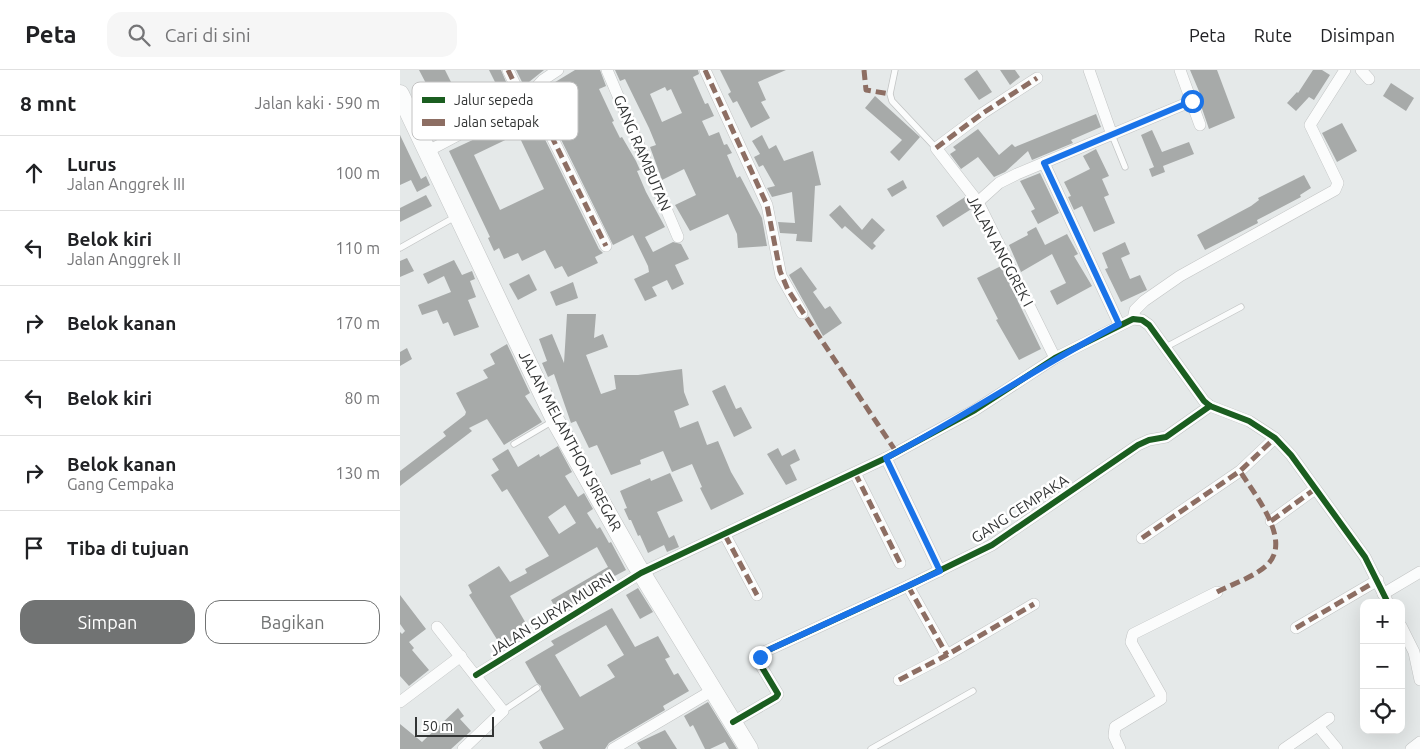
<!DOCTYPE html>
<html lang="id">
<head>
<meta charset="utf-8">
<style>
	:root { --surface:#fff; --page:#f6f6f6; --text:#202124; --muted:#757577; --line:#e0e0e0; --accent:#717373 }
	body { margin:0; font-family:Ubuntu,sans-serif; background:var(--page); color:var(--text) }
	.controls { position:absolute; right:15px; bottom:15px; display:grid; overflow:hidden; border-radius:10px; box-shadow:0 5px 20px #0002 }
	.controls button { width:45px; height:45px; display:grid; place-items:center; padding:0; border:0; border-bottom:1px solid var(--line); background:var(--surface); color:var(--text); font:25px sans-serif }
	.scale { position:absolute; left:15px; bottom:12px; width:79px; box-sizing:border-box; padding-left:5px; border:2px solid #323434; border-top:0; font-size:14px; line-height:18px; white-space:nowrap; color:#323434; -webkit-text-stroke:4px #fff; paint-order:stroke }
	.stop { position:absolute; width:15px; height:15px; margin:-11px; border:4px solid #1a73e8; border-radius:50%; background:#fff }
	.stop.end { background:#1a73e8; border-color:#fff; box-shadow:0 1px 5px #0008 }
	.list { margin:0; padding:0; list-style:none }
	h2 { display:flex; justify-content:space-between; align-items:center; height:65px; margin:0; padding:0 20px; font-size:21px }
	h2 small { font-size:16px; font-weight:400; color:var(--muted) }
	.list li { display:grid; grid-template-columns:32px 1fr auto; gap:15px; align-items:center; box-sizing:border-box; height:75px; padding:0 20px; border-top:1px solid var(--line) }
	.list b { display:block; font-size:19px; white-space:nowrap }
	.list p { margin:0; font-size:16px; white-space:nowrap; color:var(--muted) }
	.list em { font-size:16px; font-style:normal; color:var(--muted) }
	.actions { display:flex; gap:10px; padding:15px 20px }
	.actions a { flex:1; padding:11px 0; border:1px solid var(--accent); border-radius:15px; text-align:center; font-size:18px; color:var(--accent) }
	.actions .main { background:var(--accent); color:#fff }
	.icon { flex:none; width:28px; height:28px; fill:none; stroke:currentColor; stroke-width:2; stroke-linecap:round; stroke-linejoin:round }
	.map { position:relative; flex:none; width:1020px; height:679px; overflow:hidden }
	header { display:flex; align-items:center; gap:30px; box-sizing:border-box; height:70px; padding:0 25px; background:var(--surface); border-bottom:1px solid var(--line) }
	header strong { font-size:24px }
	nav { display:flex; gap:28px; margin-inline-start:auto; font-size:18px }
	.search { width:350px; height:45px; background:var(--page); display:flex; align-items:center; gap:12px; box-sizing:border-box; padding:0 18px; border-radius:15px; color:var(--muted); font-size:19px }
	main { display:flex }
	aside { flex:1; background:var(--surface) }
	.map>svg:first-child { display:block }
	.building { fill:#a7aaa9; fill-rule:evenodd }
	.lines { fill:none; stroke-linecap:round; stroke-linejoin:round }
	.lane-casing { stroke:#c2c4c4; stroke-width:7 }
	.street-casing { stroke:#c2c4c4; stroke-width:12 }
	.primary-casing { stroke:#c2c4c4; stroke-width:19 }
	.lane { stroke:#fbfcfc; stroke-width:5.5 }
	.street { stroke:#fbfcfc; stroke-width:11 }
	.primary { stroke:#fbfcfc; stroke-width:18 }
	.quiet { stroke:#8d6e63; stroke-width:5; stroke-dasharray:10 5; stroke-linecap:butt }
	.cycleway-casing { stroke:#fff; stroke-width:9 }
	.cycleway { stroke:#1b5e20; stroke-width:6 }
	.route { stroke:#1a73e8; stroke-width:6 }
	.labels { text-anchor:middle; stroke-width:5; stroke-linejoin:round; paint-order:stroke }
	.street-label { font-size:15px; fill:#323434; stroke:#fff }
	.key { fill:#fff; stroke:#c2c2c2; stroke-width:1 }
	.key-label { font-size:14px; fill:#323434 }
</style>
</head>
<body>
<header>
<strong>Peta</strong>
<div class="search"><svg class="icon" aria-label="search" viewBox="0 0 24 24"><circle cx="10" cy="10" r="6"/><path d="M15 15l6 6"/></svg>Cari di sini</div>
<nav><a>Peta</a><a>Rute</a><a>Disimpan</a></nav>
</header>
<main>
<aside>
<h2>8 mnt<small>Jalan kaki · 590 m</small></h2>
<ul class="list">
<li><svg class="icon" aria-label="ahead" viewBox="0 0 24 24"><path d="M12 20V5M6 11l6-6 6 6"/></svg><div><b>Lurus</b><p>Jalan Anggrek III</p></div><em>100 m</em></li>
<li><svg class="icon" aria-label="left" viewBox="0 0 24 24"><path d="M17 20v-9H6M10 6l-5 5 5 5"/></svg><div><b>Belok kiri</b><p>Jalan Anggrek II</p></div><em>110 m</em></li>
<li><svg class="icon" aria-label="right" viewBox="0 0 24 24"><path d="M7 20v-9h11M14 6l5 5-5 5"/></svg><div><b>Belok kanan</b></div><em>170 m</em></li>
<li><svg class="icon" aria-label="left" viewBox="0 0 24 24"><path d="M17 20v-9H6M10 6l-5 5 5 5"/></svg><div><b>Belok kiri</b></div><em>80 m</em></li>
<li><svg class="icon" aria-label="right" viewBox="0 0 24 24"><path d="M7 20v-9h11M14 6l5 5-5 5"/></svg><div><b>Belok kanan</b><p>Gang Cempaka</p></div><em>130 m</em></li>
<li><svg class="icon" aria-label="arrive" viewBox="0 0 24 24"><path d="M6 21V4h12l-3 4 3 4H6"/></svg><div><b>Tiba di tujuan</b></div></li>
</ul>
<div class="actions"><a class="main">Simpan</a><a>Bagikan</a></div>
</aside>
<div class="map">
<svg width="1020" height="679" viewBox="0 0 1020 679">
	<rect width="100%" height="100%" fill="#e5e9e9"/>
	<g class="building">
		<polygon points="19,0 45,0 62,34 74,28 76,32 99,20 89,0 101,0 113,28 47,62 39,46 42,44"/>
		<polygon points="116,0 144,0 124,16"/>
		<polygon points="175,0 200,0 206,16 199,19 214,51 212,52 220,68 222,67 236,91 240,100 237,101 246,122 265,157 245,167 253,182 273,172 281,174 289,189 275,195 284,214 272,220 267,210 252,217 257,226 245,231 234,209 249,202 248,196 233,165 213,175 146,39 149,38 144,28 151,25 147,17"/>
		<path d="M215 0H298L299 4 293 7 305 34 308 33 314 46 302 51 309 66 319 62 324 75 327 74 332 83 327 85 337 108 340 106 362 148 367 176 338 178 337 164 328 144 290 161 275 135 296 125 284 99 262 110 250 77 256 75 249 58 225 9 220 11ZM265 17 267 21 271 19 282 43 262 52 250 24Z"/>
		<polygon points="320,0 386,0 358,12 366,30 361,32 370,48 351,58 337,31 333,33 328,24 331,22"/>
		<polygon points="577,0 592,22 579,30 564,9"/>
		<polygon points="600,0 615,0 620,7 610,15"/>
		<polygon points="790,0 817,0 835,48 809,59 798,27 801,26"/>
		<polygon points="913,0 922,0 930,5 914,30 909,27 896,41 887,33 897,22 898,23"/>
		<polygon points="991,13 1014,28 1006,41 983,26"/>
		<polygon points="475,26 520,67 499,91 490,82 502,70 465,38"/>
		<path d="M127 42 129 47 133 45 199 179 203 183 195 187 198 193 168 207 162 196 155 199 145 180 122 191 118 183 104 189 99 178 94 181 88 168 90 167 49 81 109 53 108 50ZM118 64 144 119 100 140 74 85Z"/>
		<polygon points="696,44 701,57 671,70 673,73 632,90 628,81 605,102 594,107 578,87 561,99 550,84 556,80 553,77 578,59 599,85 612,74 615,77"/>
		<polygon points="942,53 957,81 937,92 922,63"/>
		<polygon points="752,60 762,82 789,72 794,84 763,96 765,102 752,107 749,99 754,97 741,65"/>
		<polygon points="0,65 21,109 26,106 30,115 17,122 11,110 0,115"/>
		<polygon points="362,65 369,79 376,75 384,91 413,81 421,115 415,116 412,172 396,171 397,164 380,163 378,152 395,153 392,122 372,127 367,118 375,116 363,95 359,97 354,87 360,84 352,71"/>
		<polygon points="696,79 709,106 702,109 709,125 704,127 715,153 694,162 682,136 674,140 668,127 671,126 664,112 690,99 683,86"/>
		<polygon points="640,103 659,143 638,154 631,141 635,139 620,111"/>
		<polygon points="904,105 911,118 900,125 901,127 857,150 858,153 805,180 797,165 851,136 859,130 858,128"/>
		<polygon points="503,110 507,118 492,127 487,119"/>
		<polygon points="26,125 32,136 0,152 0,138"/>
		<polygon points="565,127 573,138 543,157 536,146"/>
		<polygon points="440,135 462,160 472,148 485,160 473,173 476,176 472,180 445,156 442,159 429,145"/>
		<polygon points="636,157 645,175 667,164 678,184 674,186 692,216 657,235 650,221 666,213 652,184 621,202 609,175 628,165 627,162"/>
		<polygon points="725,172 730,184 721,188 730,209 740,205 747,220 721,232 705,199 708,198 702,183"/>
		<polygon points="7,188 14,201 0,207 0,191"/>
		<polygon points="54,190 62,205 72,201 75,209 70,211 76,227 68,230 79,257 54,266 48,252 43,254 37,240 22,245 18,235 51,222 44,206 28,214 23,204"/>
		<polygon points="601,196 641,279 619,290 596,250 598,249 577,208"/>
		<polygon points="401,197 417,219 413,222 425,239 430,236 442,253 423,266 389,205"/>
		<polygon points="129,204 137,220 118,230 109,214"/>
		<polygon points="173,212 178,228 156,236 150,222"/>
		<polygon points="167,244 196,244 194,268 203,264 208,277 186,285 201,324 216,319 214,305 238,305 282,299 284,322 289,335 274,341 280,358 298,351 307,375 318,371 331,402 344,424 311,440 300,418 302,417 292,394 272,402 263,381 240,390 241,394 211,405 197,375 189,378 176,351 171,353 154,304 148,307 142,293 147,291 139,269 152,264 164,293"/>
		<polygon points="107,274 130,323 125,326 142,352 104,375 87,349 69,358 72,361 0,416 0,401 46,366 43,362 65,345 66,342 56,323 88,308 83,300 95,294 90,284"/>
		<polygon points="7,278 12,289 0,296 0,282"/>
		<polygon points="325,315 336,339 341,337 352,358 334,367 312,321"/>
		<path d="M158 376 172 402 165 406 178 427 184 423 193 439 187 443 197 459 200 457 209 473 211 472 226 500 209 509 211 513 159 544 151 530 208 497 197 477 110 526 131 562 103 579 69 525 72 523 68 515 99 496 110 512 127 503 125 499 149 486 107 419 102 422 91 405 99 400 92 389 108 379 118 397 139 384 140 387ZM165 435 176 453 159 464 148 447Z"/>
		<polygon points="378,378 382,386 395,379 400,390 390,395 397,410 386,415 367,384"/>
		<polygon points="270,403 283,431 257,442 269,468 274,465 279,477 267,482 264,475 248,483 240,465 238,466 231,450 229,450 224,439 227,438 220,421 250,408 251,411"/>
		<polygon points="238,518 253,542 240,549 226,525"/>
		<polygon points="0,525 26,559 9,572 14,578 12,580 29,600 9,616 0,606 0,562 2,564 5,561 0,554"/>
		<path d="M212 538 235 577 258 566 270 587 265 589 274 605 278 603 289 621 263 636 265 640 209 673 205 679H143L139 672 164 659 141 620V616L137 613 125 592 154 575 151 571ZM206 555 224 585 207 595 215 607 180 627 155 585Z"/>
		<polygon points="308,632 337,679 329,679 325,672 310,679 305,679 293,655 290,657 284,646"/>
		<polygon points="58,638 64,646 60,649 71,661 51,679 0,679 0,654 22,672"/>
		<polygon points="265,660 277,679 241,679 237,673"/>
	</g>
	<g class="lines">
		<defs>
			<g id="lane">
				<polyline points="495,0 490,24 492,31 536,78"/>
				<polyline points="712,65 725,97"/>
				<polyline points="0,178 55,147"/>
				<polyline points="766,277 841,237"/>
				<polyline points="114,374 153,351"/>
				<polyline points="103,641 137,618"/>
				<polyline points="471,679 573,621"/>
			</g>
			<g id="street">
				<polyline points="108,0 123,31"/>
				<polyline points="207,0 278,167"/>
				<polyline points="305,0 367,135 381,206 402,243"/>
				<polyline points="689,0 712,65"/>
				<polyline points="780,0 800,55"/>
				<polyline points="961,0 969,9"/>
				<polyline points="637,8 583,43 536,78 578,132 655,288"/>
				<polyline points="131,25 206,176"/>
				<polyline points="26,82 123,31 143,10 158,0"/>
				<polyline points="644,93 719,254"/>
				<polyline points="578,132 599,113 617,104 792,31"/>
				<polyline points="733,249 735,240 744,231 780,206 935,120 938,113 910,55 945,0"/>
				<polyline points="486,388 540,501"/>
				<polyline points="455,403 500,493"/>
				<polyline points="871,451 915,419"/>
				<polyline points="325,465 357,525"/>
				<polyline points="742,468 840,401 875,368"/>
				<polyline points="508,516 547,585"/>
				<polyline points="983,524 1020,502"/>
				<polyline points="1001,556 1014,582 1020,610"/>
				<polyline points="37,557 103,641 63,679"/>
				<polyline points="896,558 978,510"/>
				<polyline points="76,605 241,503 486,388 575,340 655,288 733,249 742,250 749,255 804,331 810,336 849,351 875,368 891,385 965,487 988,533"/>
				<polyline points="499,610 547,585 634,534"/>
				<polyline points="0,632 61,586"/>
				<polyline points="333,652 376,627 378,624 360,594 360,587 364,582 508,516 592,475 738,375 749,370 766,367 810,336"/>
				<polyline points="918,656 937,679"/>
				<polyline points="213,679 313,620"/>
				<polyline points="720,679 714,666 715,657 761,629 761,625 731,572 733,564 817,522"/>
				<polyline points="884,679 929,648"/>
				<polyline points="1011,679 1020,672"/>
			</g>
			<polyline id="primary" points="0,24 155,350 236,494 349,679"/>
		</defs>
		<use href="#lane" class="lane-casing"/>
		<use href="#street" class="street-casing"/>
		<use href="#primary" class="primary-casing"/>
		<use href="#lane" class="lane"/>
		<use href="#street" class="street"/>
		<use href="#primary" class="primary"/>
		<g class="quiet">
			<polyline points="108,0 123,31"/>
			<polyline points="305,0 367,135 380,201 388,220 497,383"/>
			<polyline points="464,0 466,20 490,24"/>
			<polyline points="131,25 206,176"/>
			<polyline points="536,78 583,43 637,8"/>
			<polyline points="455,403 500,493"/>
			<polyline points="871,451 915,419"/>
			<polyline points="325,465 357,525"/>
			<polyline points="742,468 840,401 875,368"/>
			<polyline points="508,516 547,585"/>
			<path d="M817 522C832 514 855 507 868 494 892 469 854 424 840 401"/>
			<polyline points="896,558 978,510"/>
			<polyline points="499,610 547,585 634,534"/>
		</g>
		<defs>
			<g id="cycleway">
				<polyline points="76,605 241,503 486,388 575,340 655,288 733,249 742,250 749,255 804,331 810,336 849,351 875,368 891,385 965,487 988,533"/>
				<polyline points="333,652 376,627 378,624 360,594 360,587 364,582 508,516 592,475 738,375 749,370 766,367 810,336"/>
			</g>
		</defs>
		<use href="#cycleway" class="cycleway-casing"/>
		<use href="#cycleway" class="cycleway"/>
	</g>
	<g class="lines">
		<path class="route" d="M360 587 364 582 540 501 486 388C566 346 639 296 719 254L644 93 792 31"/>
	</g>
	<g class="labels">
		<g class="street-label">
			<text transform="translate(242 83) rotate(67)" y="5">GANG RAMBUTAN</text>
			<text transform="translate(600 181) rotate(62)" y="5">JALAN ANGGREK I</text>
			<text transform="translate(170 371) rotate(62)" y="5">JALAN MELANTHON SIREGAR</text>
			<text transform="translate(620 439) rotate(-33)" y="5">GANG CEMPAKA</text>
			<text transform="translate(152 544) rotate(-32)" y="5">JALAN SURYA MURNI</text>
		</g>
	</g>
	<rect x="12" y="12" width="166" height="58" rx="8" class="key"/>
	<rect x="22" y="27" width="23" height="6" fill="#1b5e20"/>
	<rect x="22" y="49" width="23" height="7" fill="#8d6e63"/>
	<g class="key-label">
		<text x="54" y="35">Jalur sepeda</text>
		<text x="54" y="57">Jalan setapak</text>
	</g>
</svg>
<div class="controls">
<button>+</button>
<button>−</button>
<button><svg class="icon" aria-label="locate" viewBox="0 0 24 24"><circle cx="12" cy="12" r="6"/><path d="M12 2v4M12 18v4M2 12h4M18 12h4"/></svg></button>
</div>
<div class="scale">50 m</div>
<div class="stop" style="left:792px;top:31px"></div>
<div class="stop end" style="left:360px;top:587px"></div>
</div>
</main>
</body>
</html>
